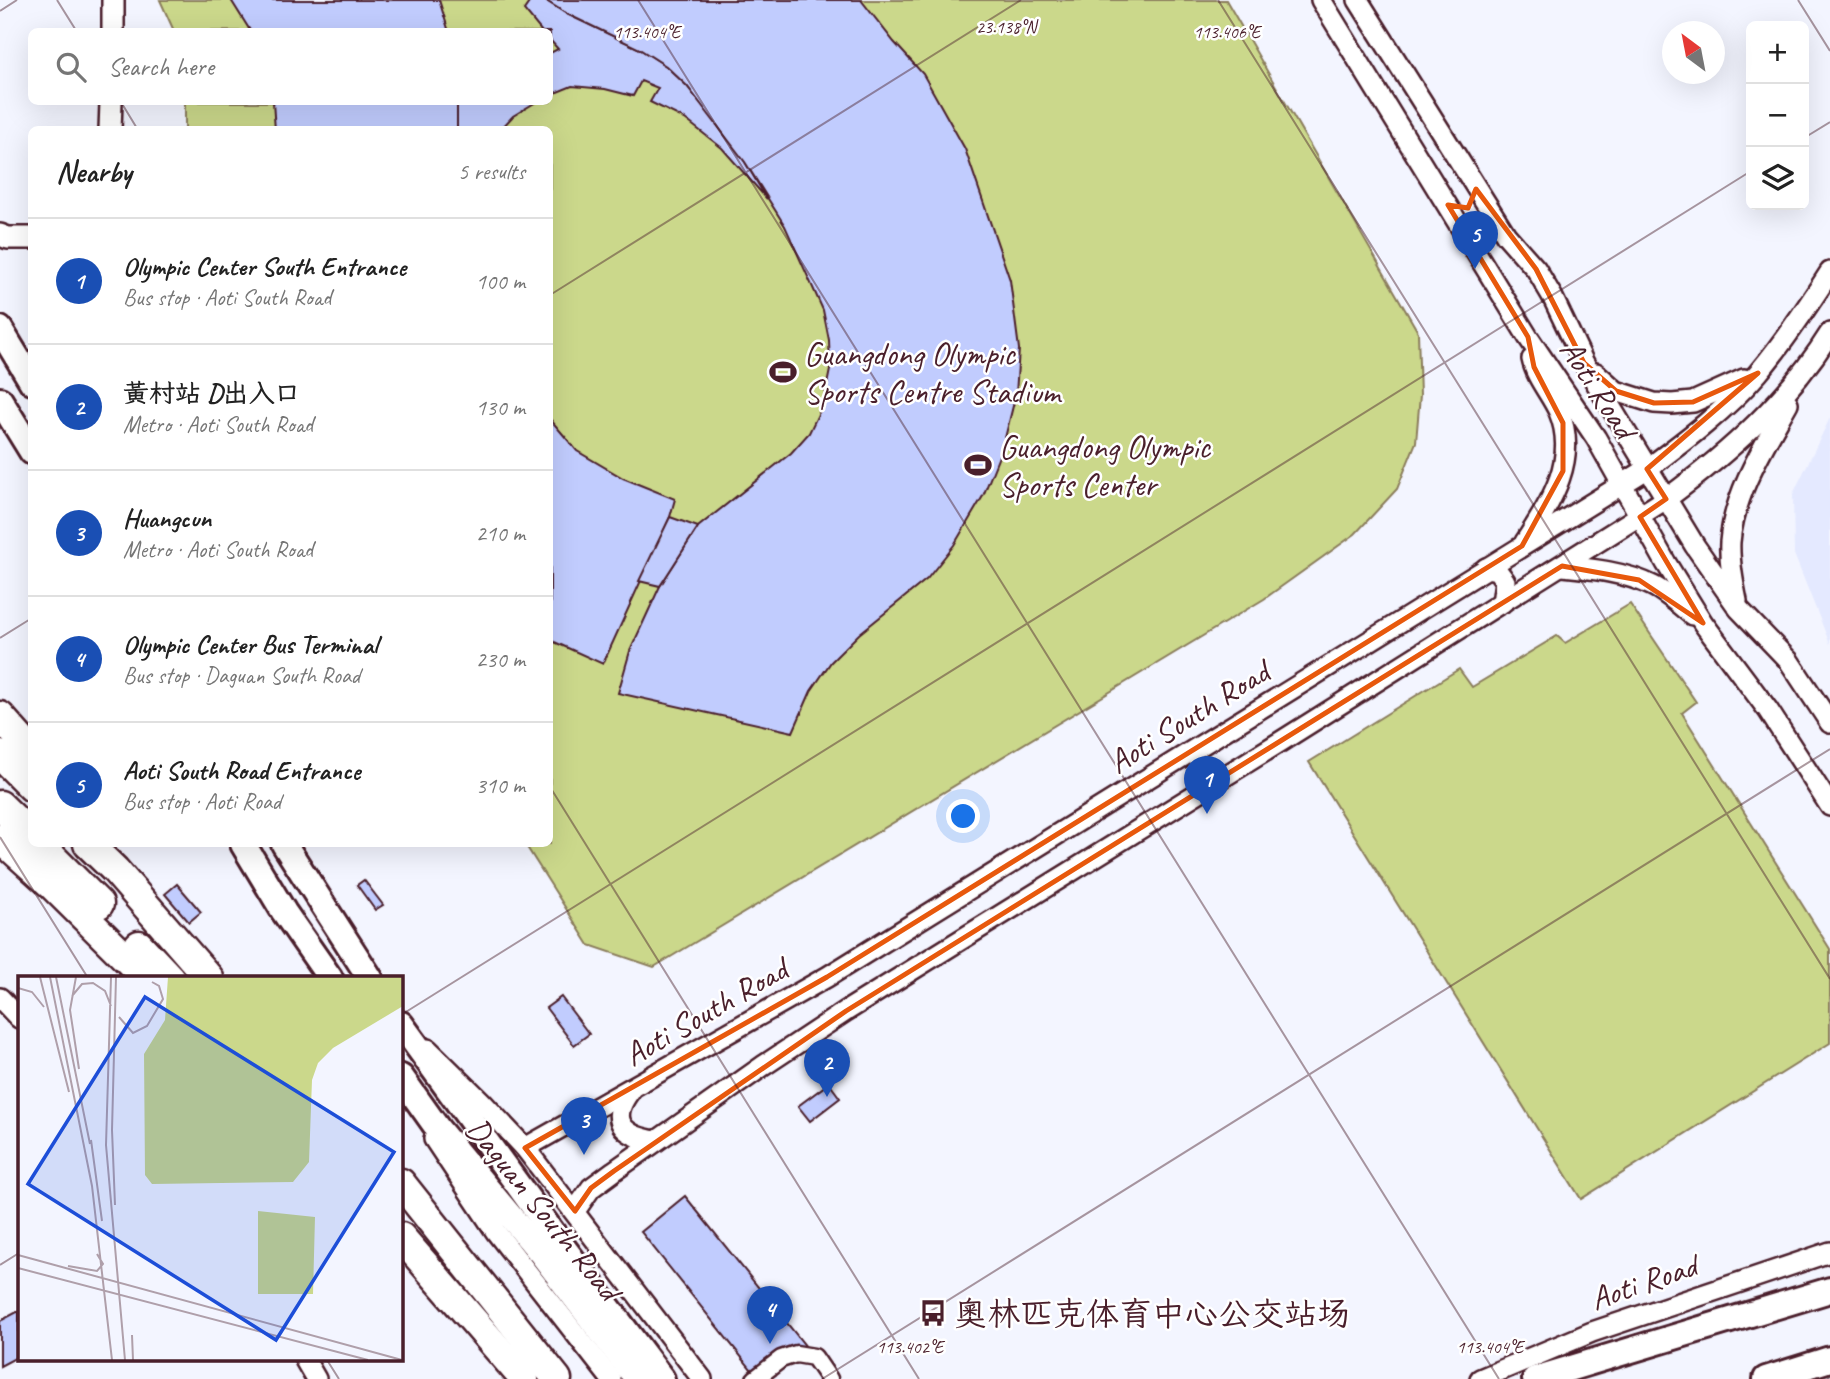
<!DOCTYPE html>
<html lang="en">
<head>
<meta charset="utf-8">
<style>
	:root { --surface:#fff; --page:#f6f6f6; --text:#222; --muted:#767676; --line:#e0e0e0; --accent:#0b8043 }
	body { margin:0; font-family:Caveat,"LXGW WenKai TC",sans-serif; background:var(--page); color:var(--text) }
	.controls { position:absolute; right:21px; top:21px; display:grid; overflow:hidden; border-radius:10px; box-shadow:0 7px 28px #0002 }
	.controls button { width:63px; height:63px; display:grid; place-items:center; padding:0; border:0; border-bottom:2px solid var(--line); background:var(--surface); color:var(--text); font:35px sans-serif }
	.compass { position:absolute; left:1662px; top:21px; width:63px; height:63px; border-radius:50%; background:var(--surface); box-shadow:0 7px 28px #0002; rotate:328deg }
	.you { position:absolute; left:964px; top:817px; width:24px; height:24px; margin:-18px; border:5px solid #fff; border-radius:50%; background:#1a73e8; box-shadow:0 0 0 10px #1a73e833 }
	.badge { display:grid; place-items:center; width:46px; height:46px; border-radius:50%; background:var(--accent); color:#fff; font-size:23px; font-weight:700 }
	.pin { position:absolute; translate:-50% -58px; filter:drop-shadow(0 2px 4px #0008) }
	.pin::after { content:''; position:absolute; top:37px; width:24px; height:21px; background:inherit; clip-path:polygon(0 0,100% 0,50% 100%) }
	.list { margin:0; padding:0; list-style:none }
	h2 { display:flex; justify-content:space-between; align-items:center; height:91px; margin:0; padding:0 28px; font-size:30px }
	h2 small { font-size:23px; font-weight:400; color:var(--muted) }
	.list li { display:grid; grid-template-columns:46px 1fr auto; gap:21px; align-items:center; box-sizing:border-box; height:126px; padding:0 28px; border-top:2px solid var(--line) }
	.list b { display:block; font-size:26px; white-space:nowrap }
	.list p { margin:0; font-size:23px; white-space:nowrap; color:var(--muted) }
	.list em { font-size:23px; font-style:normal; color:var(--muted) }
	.icon { flex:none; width:38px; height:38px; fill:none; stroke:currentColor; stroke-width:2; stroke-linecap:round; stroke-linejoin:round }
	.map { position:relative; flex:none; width:1830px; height:1379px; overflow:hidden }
	.search { position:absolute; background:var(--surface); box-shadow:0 7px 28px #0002; left:28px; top:28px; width:525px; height:77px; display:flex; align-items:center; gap:18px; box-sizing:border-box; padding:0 24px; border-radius:10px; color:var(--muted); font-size:26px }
	.panel { position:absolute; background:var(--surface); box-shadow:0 7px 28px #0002; left:28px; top:126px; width:525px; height:721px; border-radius:10px }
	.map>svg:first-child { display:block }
	.built { fill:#e4e9ff }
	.green { fill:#cbd88b; stroke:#8a7c5b; stroke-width:2 }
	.building { fill:#c1ccfe; stroke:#4a1f2b; stroke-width:2 }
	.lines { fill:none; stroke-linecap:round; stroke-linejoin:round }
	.minor-casing { stroke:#4a1f2b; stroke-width:21 }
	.tertiary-casing { stroke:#4a1f2b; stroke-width:24 }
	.secondary-casing { stroke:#4a1f2b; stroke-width:26 }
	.primary-casing { stroke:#4a1f2b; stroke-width:30 }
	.trunk-casing { stroke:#4a1f2b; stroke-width:30 }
	.motorway-casing { stroke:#4a1f2b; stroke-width:33 }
	.minor { stroke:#fff; stroke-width:16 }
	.tertiary { stroke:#fff; stroke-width:19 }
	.secondary { stroke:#fff; stroke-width:21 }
	.primary { stroke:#fff; stroke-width:24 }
	.trunk { stroke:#fff; stroke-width:24 }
	.motorway { stroke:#fff; stroke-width:28 }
	.marked { fill:none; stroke:#e8590c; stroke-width:5; stroke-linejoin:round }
	.ticks { fill:none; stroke:#4a1f2b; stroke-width:2; stroke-opacity:0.45 }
	.labels { text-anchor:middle; stroke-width:5; stroke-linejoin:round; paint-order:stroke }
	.poi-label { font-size:33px; fill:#4a1f2b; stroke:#fff; text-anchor:start }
	.street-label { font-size:33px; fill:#4a1f2b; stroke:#fff }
	.inset-road { fill:none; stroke:#af9faa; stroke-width:2 }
	.view { fill:#1d4ed8; fill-opacity:0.15; stroke:#1d4ed8; stroke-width:3.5 }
	.inset-edge { fill:none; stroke:#4a1f2b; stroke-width:3.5 }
	.ticks-label { font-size:18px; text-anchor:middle; fill:#4a1f2b; stroke:#fff; stroke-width:5; stroke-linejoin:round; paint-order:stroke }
</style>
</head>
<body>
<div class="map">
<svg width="1830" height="1379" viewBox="0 0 1830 1379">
	<rect width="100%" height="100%" fill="#f3f5ff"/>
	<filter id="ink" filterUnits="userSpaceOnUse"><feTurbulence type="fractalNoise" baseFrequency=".0143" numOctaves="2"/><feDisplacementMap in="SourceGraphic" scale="14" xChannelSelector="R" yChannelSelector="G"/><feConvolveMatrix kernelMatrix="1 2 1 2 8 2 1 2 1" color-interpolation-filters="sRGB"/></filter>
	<g filter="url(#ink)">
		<polygon class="built" points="1830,418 1830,644 1794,554 1793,494"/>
		<g class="green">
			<polygon points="160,0 1226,0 1418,332 1420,395 1416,442 1397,489 1355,534 1264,599 654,967 589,945 525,844 550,844 550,130 185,129 185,102 550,102 550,32 174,31"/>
			<polygon points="1630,604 1696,702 1682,713 1830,949 1830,1043 1581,1199 1309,762 1459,669 1472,687 1557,636 1565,643"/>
		</g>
		<g class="building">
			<polygon points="231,0 439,0 449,32 251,32"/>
			<polygon points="531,0 545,0 567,14 638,48 666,66 687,86 716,122 745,162 767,199 722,148 685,119 650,102 658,88 641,81 633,96 605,89 572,86 550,95 550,53 558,49 550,40 550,32 542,32 524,10"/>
			<polygon points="545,0 861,0 894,42 923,74 965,149 1010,280 1019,349 1016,394 1003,446 983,496 954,545 927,579 859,634 831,662 811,691 793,732 618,693 630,651 660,586 698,527 791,453 809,433 823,404 830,370 829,340 823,310 785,226 745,162 687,86 666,66 638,48 567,14"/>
			<polygon points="273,102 457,102 457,130 275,130"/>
			<polygon points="457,102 536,102 513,116 500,130 457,130"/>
			<polygon points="550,419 577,451 623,478 675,499 670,517 603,664 550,640"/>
			<polygon points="670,517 698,527 660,586 639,581"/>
			<polygon points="364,880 383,905 375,910 357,885"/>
			<polygon points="177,884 201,912 189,922 165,894"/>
			<polygon points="561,997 589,1034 574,1045 546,1008"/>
			<polygon points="829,1083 840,1098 810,1121 798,1106"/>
			<polygon points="685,1196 807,1348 769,1379 759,1379 641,1232"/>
			<polygon points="19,1311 19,1356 0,1366 0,1321"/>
		</g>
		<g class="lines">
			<defs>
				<polyline id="minor" points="755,1379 781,1359 796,1354 814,1357 829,1379"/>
				<g id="tertiary">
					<polyline points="1321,0 1528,337 1596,438 1666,563 1703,623 1768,710 1830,806"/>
					<polyline points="1358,0 1506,235 1536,269 1552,296 1584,363 1695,546 1739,609 1789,661 1830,723"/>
					<polyline points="1596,373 1616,391 1654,403 1672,404 1693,402 1744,379"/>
					<path d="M1525 542C1550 503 1579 460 1559 412 1551 394 1536 378 1532 359"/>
					<path d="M1562 566C1593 569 1625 572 1653 586 1667 593 1680 605 1692 615"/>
					<polyline points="1486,568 1497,570 1505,581 1502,603"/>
					<path d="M1737 601C1733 582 1729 562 1730 542 1734 493 1764 446 1788 403"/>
					<polyline points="0,998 19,1018"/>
					<polyline points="428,1049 481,1101 525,1148 702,1379"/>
					<path d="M630 1091C608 1120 622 1136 656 1141"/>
					<polyline points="434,1139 496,1232 611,1379"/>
					<path d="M525 1148 827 977 1647 469C1686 440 1726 410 1758 373 1784 342 1808 306 1830 272"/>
					<path d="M575 1211 591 1188 614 1171 763 1066 846 1011 1280 742 1666 499C1730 452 1788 400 1830 333"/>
					<polyline points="305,1360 316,1379"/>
					<polyline points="1480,1379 1592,1332 1830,1252"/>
				</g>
				<g id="secondary">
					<polyline points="113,32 113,0"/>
					<polyline points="110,130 111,102"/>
					<polyline points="0,235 8,238 32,238"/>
				</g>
				<g id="primary">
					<polyline points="0,329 32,382"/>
					<polyline points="0,400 32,452"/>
					<polyline points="243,844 284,912 330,978"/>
					<polyline points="284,844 370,978"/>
					<polyline points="401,1024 560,1243 662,1379"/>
					<polyline points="401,1077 438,1129 540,1252 637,1379"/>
				</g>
				<g id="trunk">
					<polyline points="1535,1379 1830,1290"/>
					<polyline points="1766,1379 1830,1359"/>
				</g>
				<g id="motorway">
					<polyline points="0,716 32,752"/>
					<polyline points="0,755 32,787"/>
					<polyline points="0,805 32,836"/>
					<polyline points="0,838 52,885 146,978"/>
					<polyline points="39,844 99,904"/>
					<polyline points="88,844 115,870 209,978"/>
					<polyline points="139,945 170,978"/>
					<polyline points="401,1183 557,1379"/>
					<polyline points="401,1237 524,1379"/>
				</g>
			</defs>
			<use href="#minor" class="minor-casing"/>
			<use href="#tertiary" class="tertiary-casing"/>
			<use href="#secondary" class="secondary-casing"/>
			<use href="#primary" class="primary-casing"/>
			<use href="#trunk" class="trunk-casing"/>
			<use href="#motorway" class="motorway-casing"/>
			<use href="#minor" class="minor"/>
			<use href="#tertiary" class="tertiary"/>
			<use href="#secondary" class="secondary"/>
			<use href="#primary" class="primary"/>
			<use href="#trunk" class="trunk"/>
			<use href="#motorway" class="motorway"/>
		</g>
	</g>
	<path class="marked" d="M1476 189 1536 269 1584 363 1616 391 1654 403 1693 402 1758 373 1647 469 1666 499 1640 517 1703 623 1639 580 1562 566 846 1011 614 1171 591 1188 575 1211 525 1148 827 977 1522 546 1563 471V423L1534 367 1528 337 1448 205 1468 208Z"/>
	<path class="ticks" d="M57 0 77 32M638 0 1499 1379M1218 0 1830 979M1798 0 1830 51M0 11 17 0M121 102 138 130M1804 138 1830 122M550 295 1021 0M0 638 32 618M550 787 919 1379M0 837 88 978M401 1015 1751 171M0 1265 19 1253M327 1360 339 1379M822 1379 1830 749M1827 1379 1830 1377"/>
	<defs>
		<symbol id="stadium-bare" viewBox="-9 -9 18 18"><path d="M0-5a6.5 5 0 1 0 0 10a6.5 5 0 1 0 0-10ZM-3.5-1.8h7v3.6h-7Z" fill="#4a1f2b" stroke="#fff" stroke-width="2.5" paint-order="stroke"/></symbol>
		<symbol id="bus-bare" viewBox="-9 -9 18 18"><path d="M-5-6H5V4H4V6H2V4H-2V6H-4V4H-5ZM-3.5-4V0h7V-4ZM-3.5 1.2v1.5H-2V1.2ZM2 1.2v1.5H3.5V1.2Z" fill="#4a1f2b" stroke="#fff" stroke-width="2.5" paint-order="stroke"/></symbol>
	</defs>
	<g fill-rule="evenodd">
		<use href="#stadium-bare" x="764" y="353" width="38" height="38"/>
		<use href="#stadium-bare" x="959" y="446" width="38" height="38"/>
		<use href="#bus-bare" x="914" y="1294" width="38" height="38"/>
	</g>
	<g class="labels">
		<g class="poi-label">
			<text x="804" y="365">Guangdong Olympic<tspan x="804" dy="38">Sports Centre Stadium</tspan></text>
			<text x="999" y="458">Guangdong Olympic<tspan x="999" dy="38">Sports Center</tspan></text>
			<text x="954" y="1325">奥林匹克体育中心公交站场</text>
		</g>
		<g class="street-label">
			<text transform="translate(1599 388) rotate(57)" y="12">Aoti Road</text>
			<text transform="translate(1188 716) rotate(-32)" y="12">Aoti South Road</text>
			<text transform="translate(705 1011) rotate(-30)" y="12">Aoti South Road</text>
			<text transform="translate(544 1208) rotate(51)" y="12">Daguan South Road</text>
			<text transform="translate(1643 1281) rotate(-19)" y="12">Aoti Road</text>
		</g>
	</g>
	<g transform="translate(18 976)">
		<rect width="385" height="385" fill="#f3f5ff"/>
		<path d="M150 1H385V30L315 72 300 87 294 104 291 186 275 206 134 208 127 199 126 78 147 44ZM240 235 297 241 295 318H240Z" fill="#cbd88b"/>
		<path class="inset-road" d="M22 1 51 116M32 1 74 210 94 384M38 1 72 168M58 1 52 34 61 93M93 1 88 169 107 384M0 12 14 16 26 31M54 20 64 8 75 7 87 15 93 30M101 41 115 57 129 50 145 23 141 10 134 6M73 164 84 245M97 229 94 154 98 1M0 279 384 384M50 290 79 295 85 288 79 278M0 292 350 384M114 359 115 384"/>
		<path class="view" d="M127 21 376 176 258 364 10 208Z"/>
		<rect width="385" height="385" class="inset-edge"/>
	</g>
	<g class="ticks-label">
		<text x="1006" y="33">23.138°N</text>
		<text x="647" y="38">113.404°E</text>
		<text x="1227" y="38">113.406°E</text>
		<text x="910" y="1353">113.402°E</text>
		<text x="1490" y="1353">113.404°E</text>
	</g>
</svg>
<div class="controls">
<button>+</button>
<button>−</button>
<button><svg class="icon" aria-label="layers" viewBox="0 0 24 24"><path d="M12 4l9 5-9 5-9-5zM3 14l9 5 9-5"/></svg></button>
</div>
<svg class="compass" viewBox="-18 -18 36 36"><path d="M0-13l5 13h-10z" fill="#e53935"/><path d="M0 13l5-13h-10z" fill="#767676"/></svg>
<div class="you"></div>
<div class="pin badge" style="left:1207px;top:814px;background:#1a4fb4">1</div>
<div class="pin badge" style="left:827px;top:1097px;background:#1a4fb4">2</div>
<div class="pin badge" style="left:584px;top:1155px;background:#1a4fb4">3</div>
<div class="pin badge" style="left:770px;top:1344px;background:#1a4fb4">4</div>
<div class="pin badge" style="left:1475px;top:269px;background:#1a4fb4">5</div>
<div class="search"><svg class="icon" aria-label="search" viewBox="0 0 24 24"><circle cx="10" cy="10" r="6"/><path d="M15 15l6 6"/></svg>Search here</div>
<section class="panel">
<h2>Nearby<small>5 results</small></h2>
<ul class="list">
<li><span class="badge" style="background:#1a4fb4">1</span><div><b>Olympic Center South Entrance</b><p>Bus stop · Aoti South Road</p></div><em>100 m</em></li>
<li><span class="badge" style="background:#1a4fb4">2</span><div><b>黄村站 D出入口</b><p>Metro · Aoti South Road</p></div><em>130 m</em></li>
<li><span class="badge" style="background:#1a4fb4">3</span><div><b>Huangcun</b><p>Metro · Aoti South Road</p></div><em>210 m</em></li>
<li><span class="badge" style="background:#1a4fb4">4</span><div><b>Olympic Center Bus Terminal</b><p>Bus stop · Daguan South Road</p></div><em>230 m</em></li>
<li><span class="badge" style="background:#1a4fb4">5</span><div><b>Aoti South Road Entrance</b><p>Bus stop · Aoti Road</p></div><em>310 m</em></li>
</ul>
</section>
</div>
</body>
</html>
